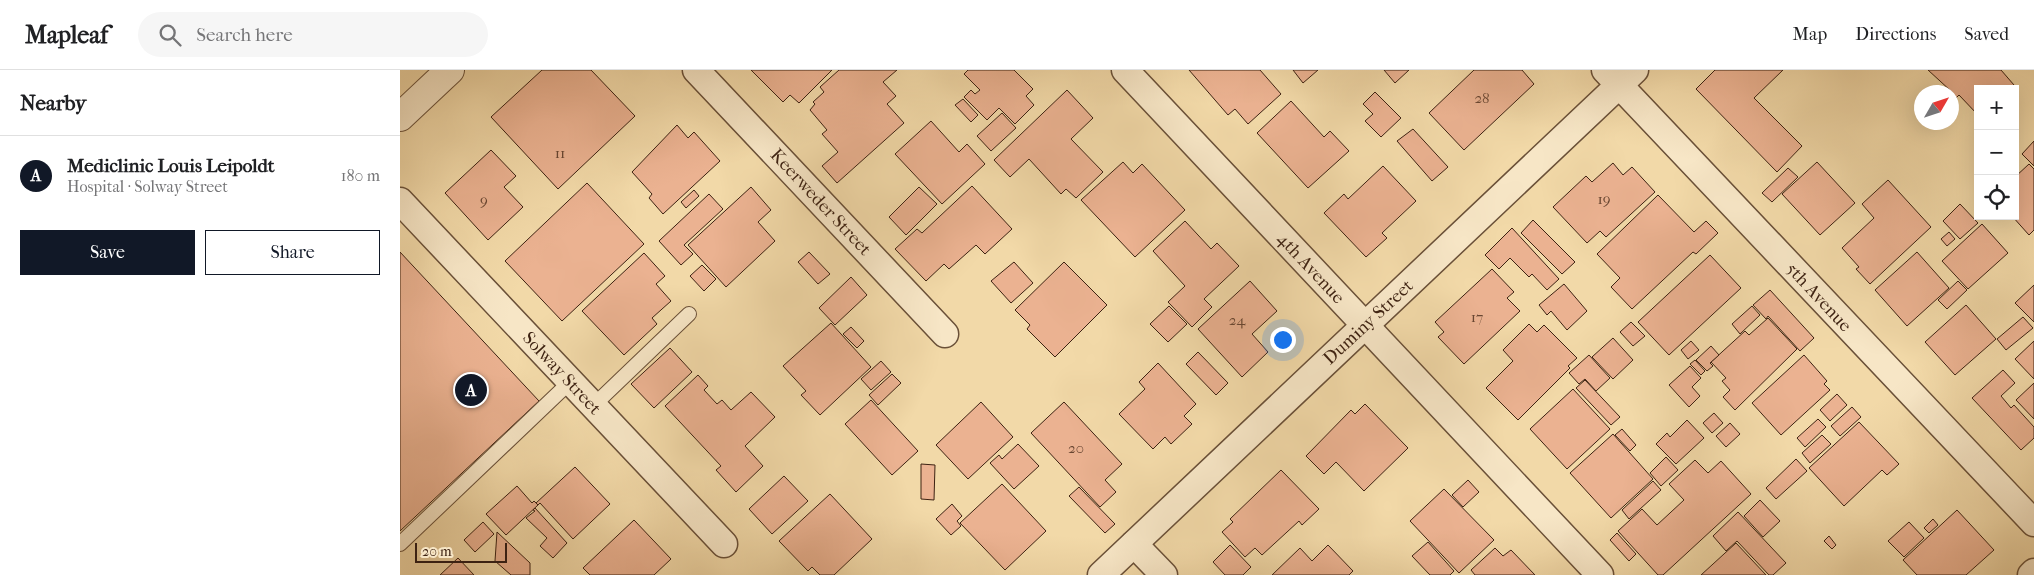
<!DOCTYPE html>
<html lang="en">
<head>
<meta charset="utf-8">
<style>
	:root { --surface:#fff; --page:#f6f6f6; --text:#202124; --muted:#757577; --line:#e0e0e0; --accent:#111827 }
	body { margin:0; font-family:"IM FELL French Canon",serif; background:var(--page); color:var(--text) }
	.controls { position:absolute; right:15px; top:15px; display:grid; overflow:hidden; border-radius:0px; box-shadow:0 5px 20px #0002 }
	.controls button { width:45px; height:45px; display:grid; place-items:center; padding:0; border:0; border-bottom:1px solid var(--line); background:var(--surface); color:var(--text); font:25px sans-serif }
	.compass { position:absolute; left:1514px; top:15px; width:45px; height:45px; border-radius:50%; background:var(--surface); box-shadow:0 5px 20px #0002; rotate:51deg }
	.scale { position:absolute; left:15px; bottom:12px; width:92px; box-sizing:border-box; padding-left:5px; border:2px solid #3d2212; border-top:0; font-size:14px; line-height:18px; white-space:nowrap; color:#3d2212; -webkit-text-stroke:4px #f7e6c6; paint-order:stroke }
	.you { position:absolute; left:882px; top:269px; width:18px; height:18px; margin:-12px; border:4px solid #fff; border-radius:50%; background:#1a73e8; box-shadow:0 0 0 8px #1a73e833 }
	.badge { display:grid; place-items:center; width:32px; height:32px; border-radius:50%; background:var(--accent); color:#fff; font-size:16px; font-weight:700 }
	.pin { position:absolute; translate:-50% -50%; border:2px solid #fff; box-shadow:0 1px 5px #0006 }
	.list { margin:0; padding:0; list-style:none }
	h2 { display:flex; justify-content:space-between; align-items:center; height:65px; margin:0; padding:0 20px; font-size:21px }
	h2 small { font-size:16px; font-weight:400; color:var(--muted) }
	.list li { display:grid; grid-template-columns:32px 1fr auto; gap:15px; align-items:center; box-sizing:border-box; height:80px; padding:0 20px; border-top:1px solid var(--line) }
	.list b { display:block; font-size:19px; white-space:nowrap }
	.list p { margin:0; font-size:16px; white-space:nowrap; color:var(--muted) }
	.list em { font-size:16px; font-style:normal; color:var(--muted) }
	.actions { display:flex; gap:10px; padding:15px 20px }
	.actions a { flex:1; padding:11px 0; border:1px solid var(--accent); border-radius:0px; text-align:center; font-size:18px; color:var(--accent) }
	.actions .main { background:var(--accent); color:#fff }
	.icon { flex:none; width:28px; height:28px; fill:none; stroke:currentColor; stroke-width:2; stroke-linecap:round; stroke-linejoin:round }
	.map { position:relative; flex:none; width:1634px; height:505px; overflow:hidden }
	header { display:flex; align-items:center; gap:30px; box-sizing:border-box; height:70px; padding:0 25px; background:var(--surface); border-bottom:1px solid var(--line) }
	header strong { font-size:24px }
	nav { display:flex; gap:28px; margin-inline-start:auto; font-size:18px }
	.search { width:350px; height:45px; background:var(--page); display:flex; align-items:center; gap:12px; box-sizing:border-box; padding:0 18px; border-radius:28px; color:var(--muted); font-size:19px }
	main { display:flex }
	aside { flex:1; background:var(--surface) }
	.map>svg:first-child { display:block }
	.building { fill:#ebb291; stroke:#3d2212 }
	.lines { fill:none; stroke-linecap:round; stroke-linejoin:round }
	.service-casing { stroke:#6a5038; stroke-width:16 }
	.minor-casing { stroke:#6a5038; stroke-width:29 }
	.tertiary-casing { stroke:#6a5038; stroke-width:30 }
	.service { stroke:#f7e6c6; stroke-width:14 }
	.minor { stroke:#f7e6c6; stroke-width:26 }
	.tertiary { stroke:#f7e6c6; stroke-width:28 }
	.labels { text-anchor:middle; stroke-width:5; stroke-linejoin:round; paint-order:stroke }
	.number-label { font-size:15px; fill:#684632 }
	.street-label { font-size:18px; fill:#3d2212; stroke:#f7e6c6 }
</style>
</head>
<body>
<header>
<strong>Mapleaf</strong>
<div class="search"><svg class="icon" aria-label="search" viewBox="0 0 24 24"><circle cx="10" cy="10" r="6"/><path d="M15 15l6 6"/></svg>Search here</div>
<nav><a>Map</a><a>Directions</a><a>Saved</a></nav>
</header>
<main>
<aside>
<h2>Nearby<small></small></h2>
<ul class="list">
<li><span class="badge">A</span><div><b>Mediclinic Louis Leipoldt</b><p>Hospital · Solway Street</p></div><em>180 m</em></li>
</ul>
<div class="actions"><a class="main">Save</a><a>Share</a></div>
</aside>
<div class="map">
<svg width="1634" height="505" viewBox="0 0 1634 505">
	<rect width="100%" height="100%" fill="#f2d9a8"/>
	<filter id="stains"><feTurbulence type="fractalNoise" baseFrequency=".004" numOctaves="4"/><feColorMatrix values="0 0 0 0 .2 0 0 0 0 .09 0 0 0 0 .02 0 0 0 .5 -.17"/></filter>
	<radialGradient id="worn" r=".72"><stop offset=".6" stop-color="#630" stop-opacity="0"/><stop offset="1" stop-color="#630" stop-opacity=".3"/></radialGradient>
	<g class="building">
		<polygon points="142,0 191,0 235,46 158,119 91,47"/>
		<polygon points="351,0 432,0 399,33 390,25 383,32"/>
		<polygon points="439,0 497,0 483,12 496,26 487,34 504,53 437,113 422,96 438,82 422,64 427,60 410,40 415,34 413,32 424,22 420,17"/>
		<polygon points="568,0 614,0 633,19 626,26 634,35 615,54 599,38 587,50 564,27 571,20 575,24 580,20 564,4"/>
		<polygon points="789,0 860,0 881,24 848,54 835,39 828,45"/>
		<polygon points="893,0 918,0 903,13"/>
		<polygon points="984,0 1009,0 995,13"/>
		<polygon points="1074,0 1122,0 1134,14 1064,80 1029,43"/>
		<polygon points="1315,0 1383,0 1354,28 1402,76 1377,102 1296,19"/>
		<polygon points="1528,0 1601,0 1614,15 1609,19 1578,19 1578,45 1559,25 1555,29 1552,22"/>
		<polygon points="667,20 693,48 671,69 703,102 676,128 666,119 661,124 629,89 610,107 594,90"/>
		<polygon points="975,22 1001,48 981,67 965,51 973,44 963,34"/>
		<polygon points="563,29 578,45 571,52 555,35"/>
		<polygon points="891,31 924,67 930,61 949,81 908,118 857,63"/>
		<polygon points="602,43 616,58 591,81 577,66"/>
		<polygon points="531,51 559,82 567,74 585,94 542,134 495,84"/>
		<polygon points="277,55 288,68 294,62 320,91 263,144 249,128 252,124 232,102"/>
		<polygon points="1013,59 1048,97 1032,111 997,71"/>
		<polygon points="1634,71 1634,96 1622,84"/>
		<polygon points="91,80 116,106 104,117 123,137 88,170 45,123"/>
		<polygon points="723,92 733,103 742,94 785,140 735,187 681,130"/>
		<polygon points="1417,92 1455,133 1420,165 1382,124"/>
		<polygon points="1213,93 1223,105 1232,97 1255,122 1206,167 1200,161 1187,173 1153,137 1186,106 1192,112"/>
		<polygon points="1629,94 1634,99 1634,160 1629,165 1612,146 1615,146 1615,107"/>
		<polygon points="983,96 1016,131 982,163 987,168 966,187 924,143 944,124 948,129"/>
		<polygon points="1388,98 1398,107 1372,132 1362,123"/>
		<polygon points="1488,110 1531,157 1470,214 1456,199 1459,197 1442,178 1474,148 1462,134"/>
		<polygon points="187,113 244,174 162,251 105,191"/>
		<polygon points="572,116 612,159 585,184 576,175 549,199 544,194 526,211 495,179 517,159 522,163"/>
		<polygon points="351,117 371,140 358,152 375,171 326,217 288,175"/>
		<polygon points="519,117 537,134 506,165 489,147"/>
		<polygon points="294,120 299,126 286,138 281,132"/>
		<polygon points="309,124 323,139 284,175 293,184 281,195 259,171"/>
		<polygon points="1258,125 1294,162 1306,151 1318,163 1296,184 1293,182 1232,239 1211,217 1220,208 1197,184"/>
		<polygon points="1560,134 1578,153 1560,169 1543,151"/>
		<polygon points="1133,150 1175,192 1162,204 1121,163"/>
		<polygon points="785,151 811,179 817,173 839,196 804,229 812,237 792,257 768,232 785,216 753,181"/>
		<polygon points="1582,154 1608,183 1568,219 1542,191"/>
		<polygon points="1112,158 1159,209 1147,220 1132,204 1129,207 1110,188 1099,199 1085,185"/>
		<polygon points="1549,162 1555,169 1547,176 1541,169"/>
		<polygon points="0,182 139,331 0,461"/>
		<polygon points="409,182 430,204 418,214 398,192"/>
		<polygon points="1517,182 1549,218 1507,256 1475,220"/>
		<polygon points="244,183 265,206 256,214 271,231 252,248 257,254 224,285 182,241"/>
		<polygon points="1310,185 1341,218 1269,285 1238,252"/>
		<polygon points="614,192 633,213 611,233 591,211"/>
		<polygon points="664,192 707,235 655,287 627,259 630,255 615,240"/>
		<polygon points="302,195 316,209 304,221 290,206"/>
		<polygon points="1092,199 1114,222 1107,228 1120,241 1064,294 1038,267 1044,262 1035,252"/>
		<polygon points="451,207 467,225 435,255 419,238"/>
		<polygon points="850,211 877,241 852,264 868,282 842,307 798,259"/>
		<polygon points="1558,211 1567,220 1547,239 1538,230"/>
		<polygon points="1164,214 1187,241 1167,260 1151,241 1147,245 1139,235"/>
		<polygon points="1634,215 1634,252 1615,233"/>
		<polygon points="1370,220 1414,268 1400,281 1368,246 1366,249 1353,235"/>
		<polygon points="1566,235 1596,269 1555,305 1525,272"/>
		<polygon points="769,236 787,254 768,272 750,254"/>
		<polygon points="1352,236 1360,245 1340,264 1332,254"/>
		<polygon points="1623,247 1633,258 1606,280 1597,269"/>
		<polygon points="1368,248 1397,279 1335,340 1323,327 1330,320 1322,311 1326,308 1311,292 1345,261 1349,265"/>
		<polygon points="1231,252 1245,266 1233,276 1220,262"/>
		<polygon points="431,253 471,297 420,345 401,325 406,321 383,296"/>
		<polygon points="1129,254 1137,262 1144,255 1177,288 1168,296 1170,298 1118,350 1086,318 1113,291 1103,280"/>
		<polygon points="451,257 464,271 457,278 443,264"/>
		<polygon points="1213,268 1233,290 1213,309 1192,287"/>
		<polygon points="1291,271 1299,280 1288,289 1281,280"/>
		<polygon points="1634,271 1634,309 1615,289"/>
		<polygon points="1311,276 1319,285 1310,293 1313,296 1307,301 1296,290"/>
		<polygon points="270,278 292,302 254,338 231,314"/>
		<polygon points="798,282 828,313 816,325 786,294"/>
		<polygon points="1189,285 1210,308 1196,321 1185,309 1179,314 1169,303"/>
		<polygon points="1404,285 1427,311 1424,314 1430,320 1381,365 1352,333"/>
		<polygon points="1295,290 1305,301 1301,305 1290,294"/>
		<polygon points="481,291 491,302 471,320 461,309"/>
		<polygon points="758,293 796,334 784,346 792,354 771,374 765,367 753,379 719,344 745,319 739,312"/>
		<polygon points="1290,296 1301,308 1292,317 1300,326 1289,337 1269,315"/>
		<polygon points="1603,300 1615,313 1601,326 1611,338 1614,335 1634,357 1634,368 1621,380 1572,328"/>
		<polygon points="492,304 501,313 478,335 469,325"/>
		<polygon points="298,305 308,316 304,320 317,334 322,330 331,340 351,322 375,347 345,376 363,396 336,422 316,400 321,396 265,336"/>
		<polygon points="1185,310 1220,347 1211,355 1176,318"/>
		<polygon points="1634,313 1634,349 1616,330"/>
		<polygon points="1173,319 1210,359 1167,399 1130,359"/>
		<polygon points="1437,324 1447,335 1430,351 1420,340"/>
		<polygon points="471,330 518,381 492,405 445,354"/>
		<polygon points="581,332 613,367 568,409 536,375"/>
		<polygon points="664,332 722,394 705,410 716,422 700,437 631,363"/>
		<polygon points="965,334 1008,378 964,421 936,392 924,404 906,386 951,340 955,344"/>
		<polygon points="1452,337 1461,347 1440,366 1431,356"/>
		<polygon points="1314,343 1323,353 1312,363 1303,353"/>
		<polygon points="1418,349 1426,357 1405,377 1397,368"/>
		<polygon points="1287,350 1304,368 1276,394 1256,374 1267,363 1270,367"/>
		<polygon points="1459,352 1499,394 1487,405 1482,400 1444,436 1409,398"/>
		<polygon points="1330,353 1340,364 1326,377 1316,366"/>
		<polygon points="1222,359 1236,375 1230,381 1215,365"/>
		<polygon points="1213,364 1253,409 1211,448 1170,403"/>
		<polygon points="1422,365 1431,374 1410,393 1402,383"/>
		<polygon points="618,374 639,396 614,419 590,393 599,385 602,389"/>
		<polygon points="1266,387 1278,400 1261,416 1250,403"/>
		<polygon points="1396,389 1407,401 1376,429 1366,418"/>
		<polygon points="1295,390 1308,403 1321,391 1351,424 1263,505 1258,505 1218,461 1242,439 1257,455 1284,430 1269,414"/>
		<polygon points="521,394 535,395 534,430 521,429"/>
		<polygon points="175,397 210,434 173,469 140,433 138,435 136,433"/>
		<polygon points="881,400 919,439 902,455 899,451 862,485 855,478 845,487 822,462 833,452 830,449"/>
		<polygon points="384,406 408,431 372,464 349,439"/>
		<polygon points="1068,410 1079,422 1063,437 1052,425"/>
		<polygon points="1253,411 1261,420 1229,449 1222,440"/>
		<polygon points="602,414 646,461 605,500 560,453"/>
		<polygon points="117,416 132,433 134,431 138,435 106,465 86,444"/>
		<polygon points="679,417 715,454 705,463 669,426"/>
		<polygon points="1044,419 1094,470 1059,503 1010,451"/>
		<polygon points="430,424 472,469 434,505 420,505 412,497 408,501 379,471"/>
		<polygon points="1360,430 1380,451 1363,467 1344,446"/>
		<polygon points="552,434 562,446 557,451 561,456 551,465 536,449"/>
		<polygon points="135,438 167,473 153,488 140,476 147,468 126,448 135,441 133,440"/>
		<polygon points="1557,440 1594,480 1566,505 1517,505 1503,490"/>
		<polygon points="1338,442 1386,493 1373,505 1369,505 1337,471 1326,481 1313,466"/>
		<polygon points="1533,449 1538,455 1529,463 1524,458"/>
		<polygon points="234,450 271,489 254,505 190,505 183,498"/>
		<polygon points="83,452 94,464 75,482 64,470"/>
		<polygon points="1509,452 1524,468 1504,487 1488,471"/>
		<polygon points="97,462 130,493 130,505 111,505 95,491"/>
		<polygon points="1217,463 1236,484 1229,491 1210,470"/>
		<polygon points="1429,466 1436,475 1432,479 1424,471"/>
		<polygon points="1028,472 1054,501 1050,505 1030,505 1012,486"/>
		<polygon points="1336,473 1366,505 1301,505"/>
		<polygon points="830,475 851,497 843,505 825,505 813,492"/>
		<polygon points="928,475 953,501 949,505 872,505 900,478 912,491"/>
		<polygon points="1095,478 1103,486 1111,480 1135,505 1075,505 1071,500"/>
		<polygon points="58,488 74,505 40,505"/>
	</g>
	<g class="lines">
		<defs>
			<g id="service">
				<polyline points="193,336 289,244"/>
				<polyline points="0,474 170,312"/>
			</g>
			<g id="minor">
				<polyline points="296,0 545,264"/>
				<polyline points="725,0 1200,505"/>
				<polyline points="1205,0 1634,453"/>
				<polyline points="0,131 324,474"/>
				<polyline points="734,474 764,505"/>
				<polyline points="701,505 1235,0"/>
				<polyline points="1631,505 1634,502"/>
			</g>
			<polyline id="tertiary" points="0,47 50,0"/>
		</defs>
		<use href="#service" class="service-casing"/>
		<use href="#minor" class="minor-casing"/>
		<use href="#tertiary" class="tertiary-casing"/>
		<use href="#service" class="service"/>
		<use href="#minor" class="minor"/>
		<use href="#tertiary" class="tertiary"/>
	</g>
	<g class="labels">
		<g class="number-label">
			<text x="1082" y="33">28</text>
			<text x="160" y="88">11</text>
			<text x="1204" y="134">19</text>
			<text x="84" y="135">9</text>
			<text x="1077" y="252">17</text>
			<text x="837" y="255">24</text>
			<text x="676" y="383">20</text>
		</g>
		<g class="street-label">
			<text transform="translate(421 132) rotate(47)" y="6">Keerweder Street</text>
			<text transform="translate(911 198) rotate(47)" y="6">4th Avenue</text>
			<text transform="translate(1419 227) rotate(47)" y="6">5th Avenue</text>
			<text transform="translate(968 252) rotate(-43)" y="6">Duminy Street</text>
			<text transform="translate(162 303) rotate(47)" y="6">Solway Street</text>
		</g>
	</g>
	<rect width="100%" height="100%" filter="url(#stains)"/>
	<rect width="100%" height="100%" fill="url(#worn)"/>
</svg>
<div class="controls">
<button>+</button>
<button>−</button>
<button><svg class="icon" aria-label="locate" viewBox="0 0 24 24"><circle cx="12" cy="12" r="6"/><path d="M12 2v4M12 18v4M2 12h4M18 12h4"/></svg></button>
</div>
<svg class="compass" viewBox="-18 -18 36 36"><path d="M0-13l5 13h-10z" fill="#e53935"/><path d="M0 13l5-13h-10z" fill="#757577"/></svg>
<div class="scale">20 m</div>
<div class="you"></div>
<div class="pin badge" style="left:71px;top:320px">A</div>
</div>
</main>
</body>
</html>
